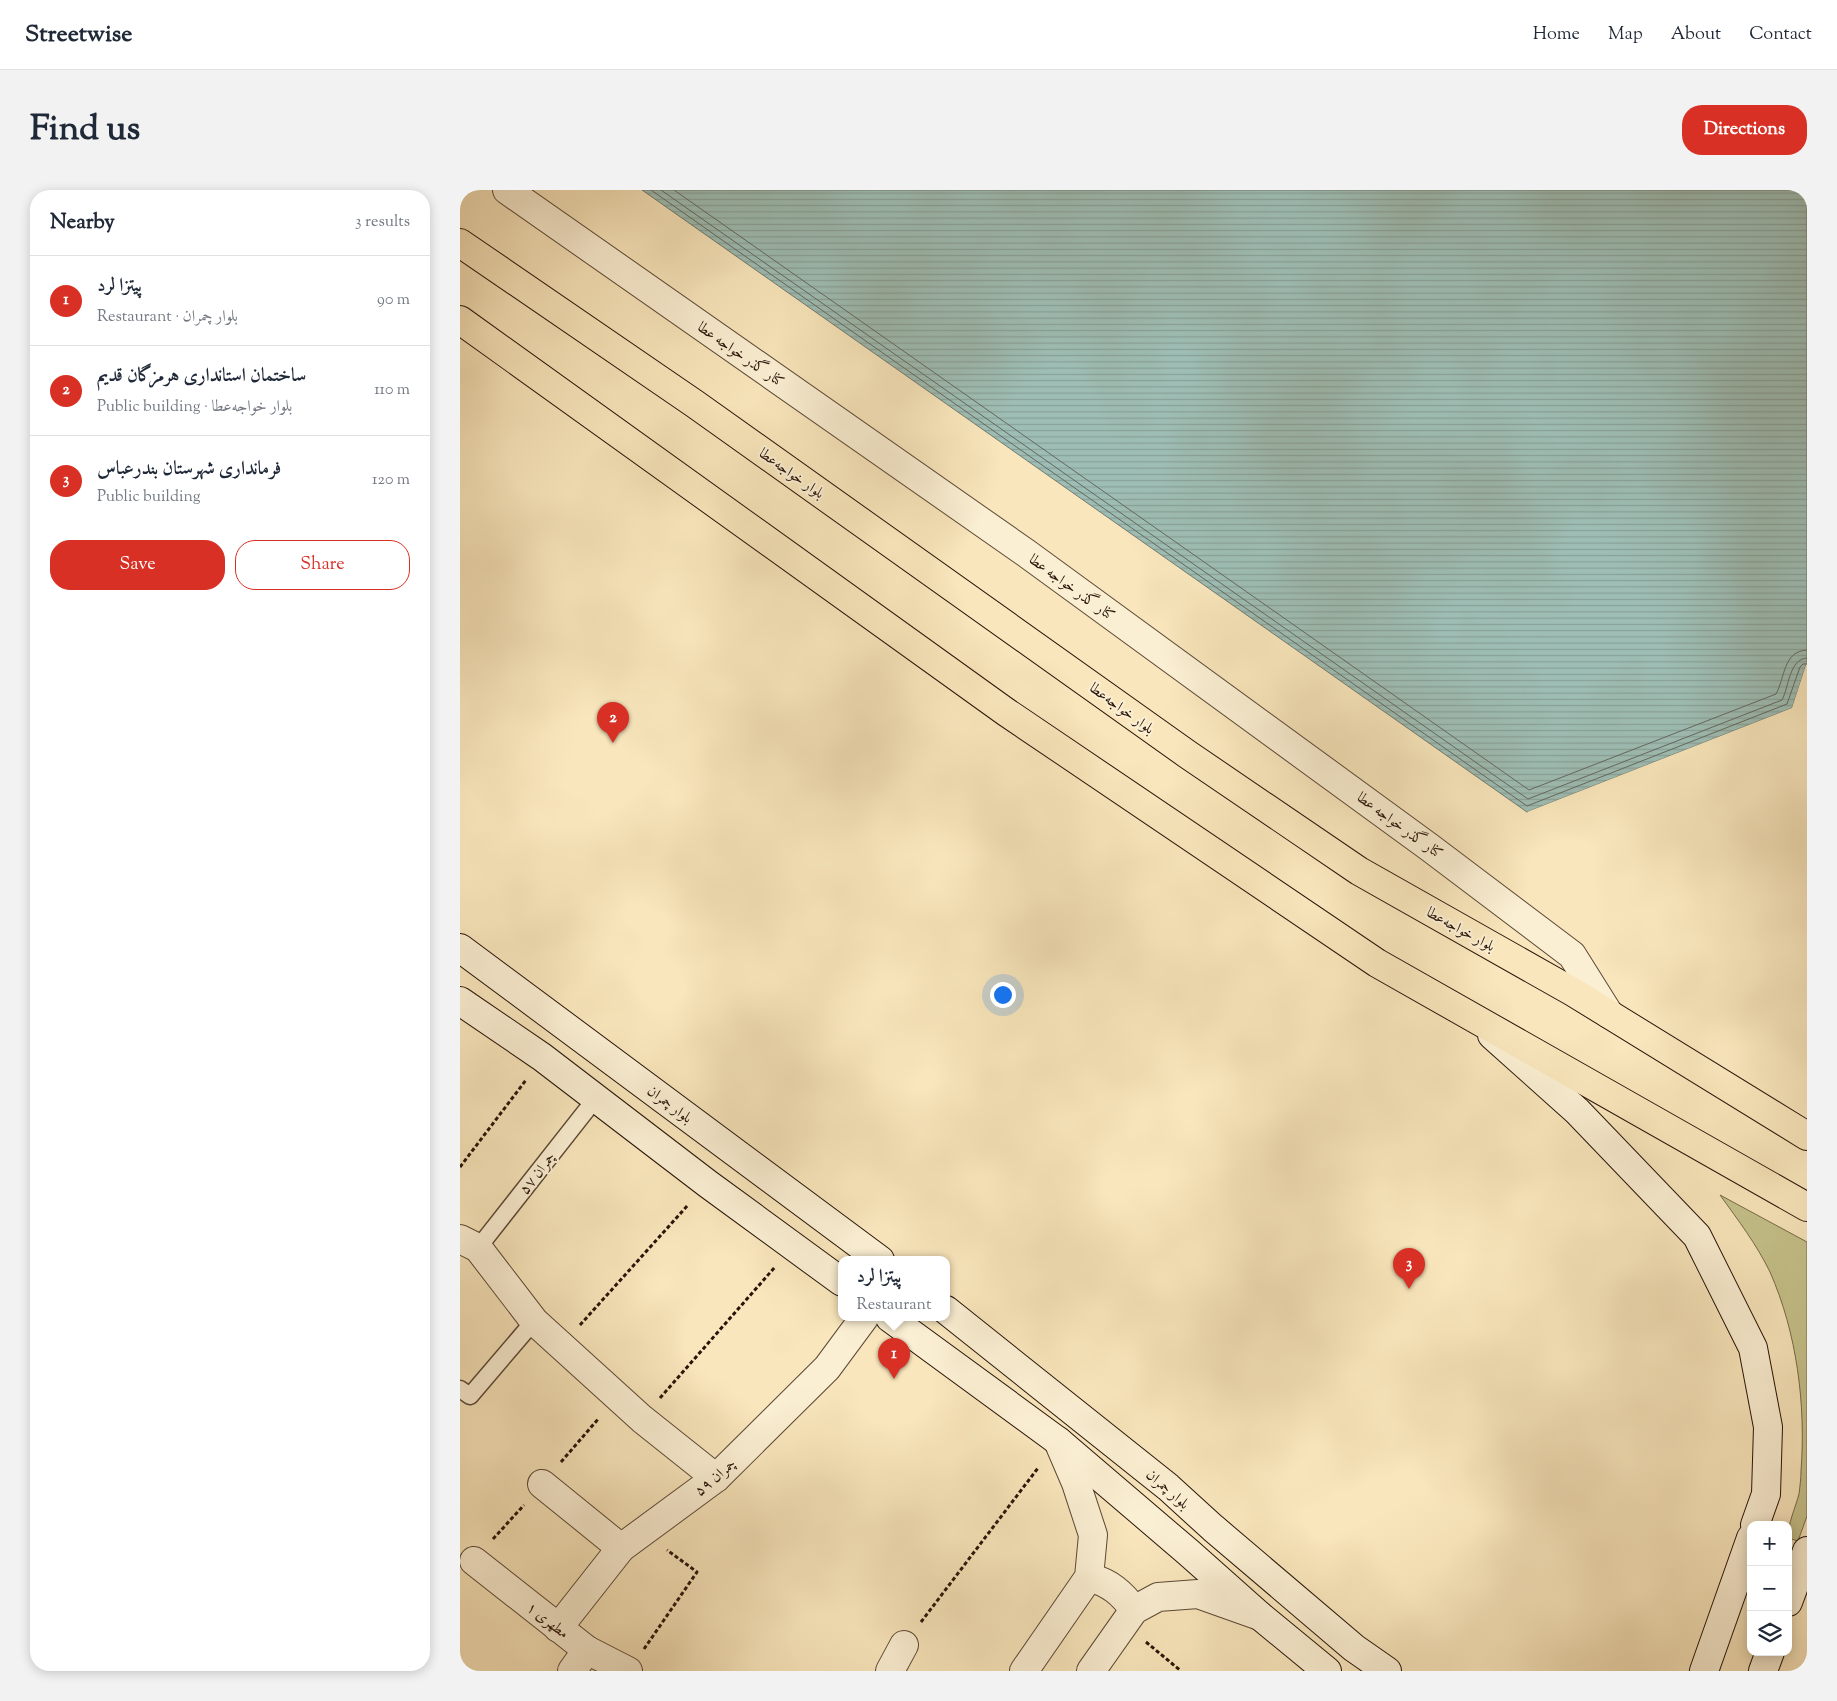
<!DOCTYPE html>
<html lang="en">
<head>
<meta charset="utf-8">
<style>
	:root { --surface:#fff; --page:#f2f2f3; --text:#1f2937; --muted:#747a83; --line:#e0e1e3; --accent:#d93025 }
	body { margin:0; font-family:"Sorts Mill Goudy",Amiri,serif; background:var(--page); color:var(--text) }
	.controls { position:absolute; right:15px; bottom:15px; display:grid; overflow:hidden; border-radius:10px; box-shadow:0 2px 12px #0003 }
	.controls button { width:45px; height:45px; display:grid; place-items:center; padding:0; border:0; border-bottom:1px solid var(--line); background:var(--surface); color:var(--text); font:25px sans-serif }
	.you { position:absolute; left:542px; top:804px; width:18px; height:18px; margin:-12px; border:4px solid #fff; border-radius:50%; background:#1a73e8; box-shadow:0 0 0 8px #1a73e833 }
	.badge { display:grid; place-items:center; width:32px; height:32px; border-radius:50%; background:var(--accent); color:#fff; font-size:16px; font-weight:700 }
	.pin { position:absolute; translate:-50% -41px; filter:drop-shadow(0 1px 2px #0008) }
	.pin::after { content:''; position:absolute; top:26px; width:18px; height:15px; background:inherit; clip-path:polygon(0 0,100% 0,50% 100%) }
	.popup { position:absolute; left:378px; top:1066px; width:112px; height:65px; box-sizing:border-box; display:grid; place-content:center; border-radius:10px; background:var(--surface); filter:drop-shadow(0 1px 4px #0005); font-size:16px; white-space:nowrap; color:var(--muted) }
	.popup b { font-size:19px; color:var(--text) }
	.popup::after { content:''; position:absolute; left:50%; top:100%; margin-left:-10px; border:10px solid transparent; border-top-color:var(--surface) }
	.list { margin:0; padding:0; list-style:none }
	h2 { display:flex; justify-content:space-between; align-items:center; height:65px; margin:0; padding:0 20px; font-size:21px }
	h2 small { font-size:16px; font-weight:400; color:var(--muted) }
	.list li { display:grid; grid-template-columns:32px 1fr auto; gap:15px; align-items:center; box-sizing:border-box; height:90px; padding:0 20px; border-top:1px solid var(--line) }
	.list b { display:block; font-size:19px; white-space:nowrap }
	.list p { margin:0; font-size:16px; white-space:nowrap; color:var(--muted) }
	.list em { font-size:16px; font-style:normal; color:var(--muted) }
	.actions { display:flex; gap:10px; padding:15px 20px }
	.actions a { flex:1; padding:11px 0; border:1px solid var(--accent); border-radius:20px; text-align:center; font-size:18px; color:var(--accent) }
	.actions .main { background:var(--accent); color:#fff }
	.icon { flex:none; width:28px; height:28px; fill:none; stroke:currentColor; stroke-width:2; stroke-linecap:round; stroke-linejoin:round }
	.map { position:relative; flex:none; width:1347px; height:1481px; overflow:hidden; border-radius:20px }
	header { display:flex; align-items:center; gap:30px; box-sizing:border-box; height:70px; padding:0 25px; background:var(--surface); border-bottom:1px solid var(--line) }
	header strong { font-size:24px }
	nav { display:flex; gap:28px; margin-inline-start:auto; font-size:18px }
	.intro { display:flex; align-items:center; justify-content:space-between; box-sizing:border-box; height:120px; padding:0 30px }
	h1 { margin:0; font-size:35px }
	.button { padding:12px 22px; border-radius:20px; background:var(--accent); color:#fff; font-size:18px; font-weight:700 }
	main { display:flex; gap:30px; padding:0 30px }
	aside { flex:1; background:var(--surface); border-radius:20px; box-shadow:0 2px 12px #0003 }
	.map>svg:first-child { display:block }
	.green { fill:#c6c28b; stroke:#776b4a }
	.water { fill:url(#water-rules); stroke:#6f7a70 }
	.pier { fill:#f9e6bc }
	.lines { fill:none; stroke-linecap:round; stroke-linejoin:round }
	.shore { stroke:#63695f; stroke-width:1 }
	.service-casing { stroke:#5c4836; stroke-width:19 }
	.minor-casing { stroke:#5c4836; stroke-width:30 }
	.tertiary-casing { stroke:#5c4836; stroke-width:30 }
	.secondary-casing { stroke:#281409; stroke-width:30 }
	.primary-casing { stroke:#281409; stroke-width:30 }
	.path { stroke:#281409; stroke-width:3; stroke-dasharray:4 2.5; stroke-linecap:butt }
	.service { stroke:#fbefd3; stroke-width:16 }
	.minor { stroke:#fbefd3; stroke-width:28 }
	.tertiary { stroke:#fbefd3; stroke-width:28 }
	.secondary { stroke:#fbefd3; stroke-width:28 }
	.primary { stroke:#f9e6bc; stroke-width:28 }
	.labels { text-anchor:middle; stroke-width:4; stroke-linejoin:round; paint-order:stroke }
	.street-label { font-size:15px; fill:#281409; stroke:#fbefd3 }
</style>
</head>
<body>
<header>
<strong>Streetwise</strong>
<nav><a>Home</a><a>Map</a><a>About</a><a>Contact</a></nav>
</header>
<div class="intro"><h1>Find us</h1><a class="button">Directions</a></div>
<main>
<aside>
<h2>Nearby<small>3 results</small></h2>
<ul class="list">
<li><span class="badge">1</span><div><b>پیتزا لرد</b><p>Restaurant · بلوار چمران</p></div><em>90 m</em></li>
<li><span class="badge">2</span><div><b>ساختمان استانداری هرمزگان قدیم</b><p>Public building · بلوار خواجه‌عطا</p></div><em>110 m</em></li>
<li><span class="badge">3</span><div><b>فرمانداری شهرستان بندرعباس</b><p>Public building</p></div><em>120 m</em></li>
</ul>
<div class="actions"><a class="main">Save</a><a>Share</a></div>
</aside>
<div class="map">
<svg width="1347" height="1481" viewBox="0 0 1347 1481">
	<defs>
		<pattern id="water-rules" width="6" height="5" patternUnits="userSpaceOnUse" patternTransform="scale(1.25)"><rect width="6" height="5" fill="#9ebeb5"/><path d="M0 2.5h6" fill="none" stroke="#88a29a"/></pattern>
	</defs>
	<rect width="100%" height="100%" fill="#f9e6bc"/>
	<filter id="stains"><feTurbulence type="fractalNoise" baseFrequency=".004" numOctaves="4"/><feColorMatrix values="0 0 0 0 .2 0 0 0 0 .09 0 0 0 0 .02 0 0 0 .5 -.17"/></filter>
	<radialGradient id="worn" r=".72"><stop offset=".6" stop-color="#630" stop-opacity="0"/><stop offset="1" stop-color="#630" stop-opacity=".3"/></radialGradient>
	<path class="green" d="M1260 1005 1347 1052V1326L1338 1351 1328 1348C1328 1333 1335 1319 1339 1304 1340 1296 1341 1288 1341 1281 1346 1215 1337 1143 1310 1082 1297 1055 1278 1030 1260 1005Z"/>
	<polygon class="water" points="182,0 1347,0 1347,472 1332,518 1067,622"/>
	<polygon class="pier" points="1347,472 1347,480 1333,520 1071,623 1067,622 1332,518"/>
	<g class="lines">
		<g class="shore">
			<polyline points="191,0 1067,616 1327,514 1340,477 1343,474 1347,474"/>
			<path d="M201 0 1068 609 1322 510C1329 497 1329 469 1347 468"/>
			<path d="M214 0 1069 600 1316 504C1325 488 1323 461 1347 460"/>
		</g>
		<defs>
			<g id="service">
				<polyline points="18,1058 136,908"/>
				<polyline points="0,1199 10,1206 74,1131"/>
			</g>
			<g id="minor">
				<polyline points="0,1049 18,1058 74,1131 182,1229 256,1288"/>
				<polyline points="82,1294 161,1358"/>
				<polyline points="14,1371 127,1460 168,1481"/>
				<polyline points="98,1438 161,1358 256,1288 367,1178 404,1128"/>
				<polyline points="112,1481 127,1460"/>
				<polyline points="430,1481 444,1455"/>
			</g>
			<g id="tertiary">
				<polyline points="47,0 566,363 969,657 1112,765 1149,824"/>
				<path d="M629 1387C650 1393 662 1403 674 1420"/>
				<polyline points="564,1481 629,1387 633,1345 616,1293 598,1251"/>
				<polyline points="631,1481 674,1420 698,1407 738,1404 800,1426"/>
			</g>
			<g id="secondary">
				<polyline points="0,758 420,1070"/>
				<polyline points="0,811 82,867 248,994 382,1092"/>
				<polyline points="1032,845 1117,921 1237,1046 1293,1158 1308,1237 1306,1304 1295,1335"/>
				<polyline points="486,1120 708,1297 753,1338 894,1458 927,1481"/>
				<polyline points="430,1128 598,1251 728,1362 800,1426 867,1481"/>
				<polyline points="1328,1412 1347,1361"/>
				<polyline points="1244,1481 1291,1348"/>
				<polyline points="1303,1481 1310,1462"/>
			</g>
			<g id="primary">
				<polyline points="0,53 235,214 727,564 899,681 1113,802 1347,946"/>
				<polyline points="0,130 546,522 917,773 1347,1017"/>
			</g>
		</defs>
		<use href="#service" class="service-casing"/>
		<use href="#minor" class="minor-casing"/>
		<use href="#tertiary" class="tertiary-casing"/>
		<use href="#secondary" class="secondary-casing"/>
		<use href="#primary" class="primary-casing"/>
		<g class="path">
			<polyline points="0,977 66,890"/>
			<polyline points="120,1135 228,1015"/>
			<polyline points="200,1208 315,1077"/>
			<polyline points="101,1272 139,1228"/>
			<polyline points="33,1349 64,1315"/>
			<polyline points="461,1432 578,1278"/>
			<polyline points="686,1452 721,1481"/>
			<polyline points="184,1459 237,1382 207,1360"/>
		</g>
		<use href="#service" class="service"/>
		<use href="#minor" class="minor"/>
		<use href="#tertiary" class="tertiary"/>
		<use href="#secondary" class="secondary"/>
		<use href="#primary" class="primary"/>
	</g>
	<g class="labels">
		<g class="street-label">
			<text transform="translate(281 164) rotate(35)" y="5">کنار گذر خواجه عطا</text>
			<text transform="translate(332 283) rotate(35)" y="5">بلوار خواجه‌عطا</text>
			<text transform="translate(612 397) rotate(36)" y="5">کنار گذر خواجه عطا</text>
			<text transform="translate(662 518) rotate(36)" y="5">بلوار خواجه‌عطا</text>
			<text transform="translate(940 635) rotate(36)" y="5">کنار گذر خواجه عطا</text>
			<text transform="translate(1001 739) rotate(29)" y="5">بلوار خواجه‌عطا</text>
			<text transform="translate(210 914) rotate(37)" y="5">بلوار چمران</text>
			<text transform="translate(77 983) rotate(-52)" y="5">چمران ۵۷</text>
			<text transform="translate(255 1287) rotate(-40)" y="5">چمران ۵۹</text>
			<text transform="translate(708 1299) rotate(41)" y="5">بلوار چمران</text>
			<text transform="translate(88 1430) rotate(38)" y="5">مطهری ۱</text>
		</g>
	</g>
	<rect width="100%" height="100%" filter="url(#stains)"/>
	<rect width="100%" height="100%" fill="url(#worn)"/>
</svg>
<div class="controls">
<button>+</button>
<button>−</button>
<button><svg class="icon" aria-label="layers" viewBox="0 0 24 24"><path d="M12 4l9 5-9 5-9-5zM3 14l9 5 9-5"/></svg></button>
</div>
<div class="you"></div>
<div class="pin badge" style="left:434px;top:1189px">1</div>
<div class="popup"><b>پیتزا لرد</b>Restaurant</div>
<div class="pin badge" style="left:153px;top:553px">2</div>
<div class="pin badge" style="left:949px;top:1099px">3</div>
</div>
</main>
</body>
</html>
